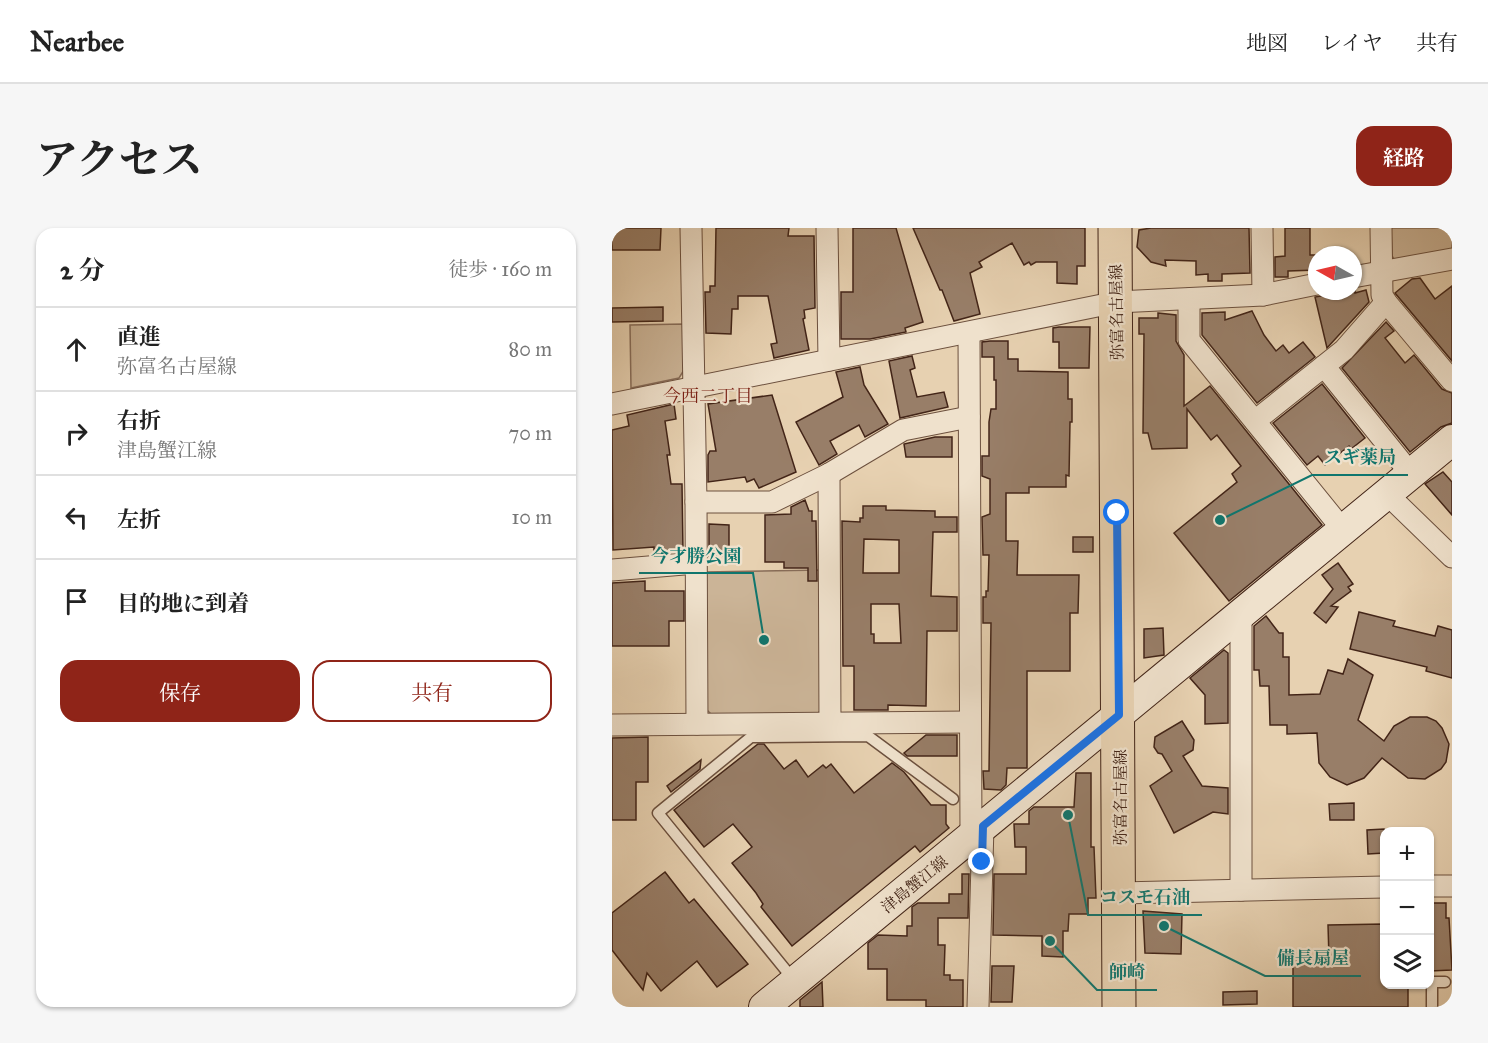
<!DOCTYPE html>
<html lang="ja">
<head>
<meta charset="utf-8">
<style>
	:root { --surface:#fff; --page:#f6f6f6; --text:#222; --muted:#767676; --line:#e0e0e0; --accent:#8f2418 }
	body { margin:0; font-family:"IM FELL Great Primer","Noto Serif JP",serif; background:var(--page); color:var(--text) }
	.controls { position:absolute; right:18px; bottom:18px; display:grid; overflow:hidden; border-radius:12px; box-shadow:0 2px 4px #0004 }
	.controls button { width:54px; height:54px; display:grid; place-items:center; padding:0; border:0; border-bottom:2px solid var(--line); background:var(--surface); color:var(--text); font:30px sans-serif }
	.compass { position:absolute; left:696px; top:18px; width:54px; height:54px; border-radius:50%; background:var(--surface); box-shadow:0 2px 4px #0004; rotate:278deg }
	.stop { position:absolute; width:18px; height:18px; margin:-14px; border:4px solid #1a73e8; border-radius:50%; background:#fff }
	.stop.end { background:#1a73e8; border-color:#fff; box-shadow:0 2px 6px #0008 }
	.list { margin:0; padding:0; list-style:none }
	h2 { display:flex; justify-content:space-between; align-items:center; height:78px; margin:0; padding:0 24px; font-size:26px }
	h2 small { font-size:20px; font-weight:400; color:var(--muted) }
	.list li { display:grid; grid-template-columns:39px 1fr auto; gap:18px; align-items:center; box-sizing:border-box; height:84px; padding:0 24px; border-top:2px solid var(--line) }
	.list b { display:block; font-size:22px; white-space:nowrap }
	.list p { margin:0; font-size:20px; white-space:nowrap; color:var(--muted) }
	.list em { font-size:20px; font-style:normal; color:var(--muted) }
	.actions { display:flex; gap:12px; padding:18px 24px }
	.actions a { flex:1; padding:14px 0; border:2px solid var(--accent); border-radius:18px; text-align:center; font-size:21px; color:var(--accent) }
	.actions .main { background:var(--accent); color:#fff }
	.icon { flex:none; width:33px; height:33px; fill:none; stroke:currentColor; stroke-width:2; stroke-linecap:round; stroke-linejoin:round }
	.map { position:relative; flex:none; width:840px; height:779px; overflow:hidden; border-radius:18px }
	header { display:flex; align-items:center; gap:36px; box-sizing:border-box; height:84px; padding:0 30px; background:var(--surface); border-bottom:2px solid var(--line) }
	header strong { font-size:28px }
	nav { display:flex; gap:33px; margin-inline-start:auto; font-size:21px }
	.intro { display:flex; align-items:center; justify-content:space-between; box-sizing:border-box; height:144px; padding:0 36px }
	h1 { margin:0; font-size:42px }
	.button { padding:15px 27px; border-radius:18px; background:var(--accent); color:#fff; font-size:21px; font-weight:700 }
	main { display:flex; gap:36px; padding:0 36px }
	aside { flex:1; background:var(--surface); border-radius:18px; box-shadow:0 2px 4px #0004 }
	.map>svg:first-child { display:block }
	.green { fill:#cbb497; stroke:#876c58; stroke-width:1.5 }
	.building { fill:#987e68; stroke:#432518; stroke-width:1.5; fill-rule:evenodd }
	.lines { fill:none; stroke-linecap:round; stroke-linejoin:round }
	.lane-casing { stroke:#6c503e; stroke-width:13 }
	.street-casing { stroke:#6c503e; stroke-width:23 }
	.secondary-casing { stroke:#432518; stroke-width:32 }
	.primary-casing { stroke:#432518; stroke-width:35 }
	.lane { stroke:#efe1cc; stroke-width:10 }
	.street { stroke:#efe1cc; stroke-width:21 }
	.secondary { stroke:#efe1cc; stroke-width:30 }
	.primary { stroke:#e7d1b1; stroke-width:33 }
	.route { stroke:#1a73e8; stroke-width:8 }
	.labels { text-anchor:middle; stroke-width:4.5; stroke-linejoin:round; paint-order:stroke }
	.street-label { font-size:16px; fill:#432518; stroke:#efe1cc }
	.neighbourhood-label { font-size:18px; fill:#7a1f14; stroke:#efe1cc }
	.leader { fill:none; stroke:#0f766e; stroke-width:2 }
	.callout-dot { fill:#0f766e; stroke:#efe1cc; stroke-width:2 }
	.callout-label { font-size:18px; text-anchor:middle; font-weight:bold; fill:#0f766e; stroke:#efe1cc; stroke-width:4.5; stroke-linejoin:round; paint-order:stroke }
</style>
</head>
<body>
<header>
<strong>Nearbee</strong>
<nav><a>地図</a><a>レイヤ</a><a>共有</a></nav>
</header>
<div class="intro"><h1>アクセス</h1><a class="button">経路</a></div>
<main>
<aside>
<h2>2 分<small>徒歩 · 160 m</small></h2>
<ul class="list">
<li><svg class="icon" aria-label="ahead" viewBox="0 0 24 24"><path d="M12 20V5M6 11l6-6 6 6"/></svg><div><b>直進</b><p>弥富名古屋線</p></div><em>80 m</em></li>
<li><svg class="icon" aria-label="right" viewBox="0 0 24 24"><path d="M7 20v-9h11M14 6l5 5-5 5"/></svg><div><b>右折</b><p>津島蟹江線</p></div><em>70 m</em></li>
<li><svg class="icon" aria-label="left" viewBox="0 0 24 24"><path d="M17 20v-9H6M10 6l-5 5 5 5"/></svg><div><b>左折</b></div><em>10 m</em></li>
<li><svg class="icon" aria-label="arrive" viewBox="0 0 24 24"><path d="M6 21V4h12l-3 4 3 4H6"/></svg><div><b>目的地に到着</b></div></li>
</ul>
<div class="actions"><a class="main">保存</a><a>共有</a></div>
</aside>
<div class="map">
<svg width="840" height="779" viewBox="0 0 840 779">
	<rect width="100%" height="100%" fill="#e7d1b1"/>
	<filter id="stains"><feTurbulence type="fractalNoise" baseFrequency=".00333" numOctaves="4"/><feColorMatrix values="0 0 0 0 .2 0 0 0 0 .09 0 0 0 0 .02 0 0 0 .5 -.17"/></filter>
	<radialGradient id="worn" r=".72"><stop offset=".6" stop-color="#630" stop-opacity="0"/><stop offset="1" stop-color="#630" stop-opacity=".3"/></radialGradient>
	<g class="green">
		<polygon points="779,0 840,0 840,22 785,35 780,28"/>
		<polygon points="72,96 72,142 67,150 19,160 18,97"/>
		<polygon points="210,342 211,480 204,487 100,487 94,481 93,344"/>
	</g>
	<g class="building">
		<polygon points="0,0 49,0 48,22 0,22"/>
		<polygon points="104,0 177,0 176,8 202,8 203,80 192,82 193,90 191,91 197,122 162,130 159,116 165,115 156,68 126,68 126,81 120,81 119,106 94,105 93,64 98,64 98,58 103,58"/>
		<polygon points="241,0 284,0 311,94 293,100 294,104 258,111 229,111 229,64 241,64"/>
		<polygon points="301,0 473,0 473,38 465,38 465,56 445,55 445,34 424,34 419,37 417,34 412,37 400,15 367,34 370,39 358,45 368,86 342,93 330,62 328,62"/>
		<polygon points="539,0 637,0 638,45 610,46 610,53 596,53 596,46 584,47 584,33 553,32 554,38 539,34 525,19 527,2"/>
		<polygon points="673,0 698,0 698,27 705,27 705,42 676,43 676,49 663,49 663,29 673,28"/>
		<polygon points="808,50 823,71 840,58 840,133 783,65 800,51"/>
		<polygon points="743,62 743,65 754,62 757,74 715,120 703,69"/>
		<polygon points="51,79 51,93 0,94 0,80"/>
		<polygon points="640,83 652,107 664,123 671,117 677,125 691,114 703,129 645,175 590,107 590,85 613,84 613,92"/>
		<polygon points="546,85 564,87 564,113 572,127 572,178 598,158 710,297 617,373 562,305 625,254 620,246 629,238 605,207 599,212 575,181 575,220 540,221 536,205 531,205 532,106 527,106 527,90 546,90"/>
		<polygon points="774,94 782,103 773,110 793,135 802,127 830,161 840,165 840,195 829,199 798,224 730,140"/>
		<polygon points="447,99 478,99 477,140 447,140 447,114 441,114 441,100"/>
		<polygon points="378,113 396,113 396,131 406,131 406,143 456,144 456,171 460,171 460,194 458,194 457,248 454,247 454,259 417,259 417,265 394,265 394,313 406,313 405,347 467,347 466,385 458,385 458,443 415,443 415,540 395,540 394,557 389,562 372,561 371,543 377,543 379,395 371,395 371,369 374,369 374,363 376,363 377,327 371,327 370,289 378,286 378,251 370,248 370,228 377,228 377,194 379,181 384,181 384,152 382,152 382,129 370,129 370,114"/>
		<polygon points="300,128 303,140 298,142 305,169 332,164 336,179 288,190 277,133"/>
		<polygon points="248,139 252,157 276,196 253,209 247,197 218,213 225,226 207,237 184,194 231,169 224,144"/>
		<polygon points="710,156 753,210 739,221 737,218 713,237 706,228 695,237 661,195"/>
		<polygon points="160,167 184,244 147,260 142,251 135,254 133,249 96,254 96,227 98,223 104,223 96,176"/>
		<polygon points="62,176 64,191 53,193 58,227 55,227 59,256 70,256 71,323 42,325 42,319 1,322 0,202 17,198 15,187"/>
		<polygon points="323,209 340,209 340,229 294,229 292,216"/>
		<polygon points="831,244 840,254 840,287 813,256"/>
		<polygon points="193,272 197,283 200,283 200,293 204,293 205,353 196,353 196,340 172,340 172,334 153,334 153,287 179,286 179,279"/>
		<path d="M251 278H274V282L323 283V289H345V304H321L319 368 345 369V403H315L314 478 276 477V482H242V438H231L230 293 248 294V290H251ZM252 311 287 312V345H251ZM259 376H287L289 415H262V406H259Z"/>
		<polygon points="97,296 117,297 117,328 97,328"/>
		<rect x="461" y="309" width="20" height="15"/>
		<polygon points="726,335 741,356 736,359 739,363 719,378 726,379 714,395 702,385 721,361 710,347"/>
		<polygon points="33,353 33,363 72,363 72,393 57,393 57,418 0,418 0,355"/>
		<polygon points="747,384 783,393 781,398 823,408 826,398 840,402 840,450 814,443 815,439 738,421"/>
		<polygon points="654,388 667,405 671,405 671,429 677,429 677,467 708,466 716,442 731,446 736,431 761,447 746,492 772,513 782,498 798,489 815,489 824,493 830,500 837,516 834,534 829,541 813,551 796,550 770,530 752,550 735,557 718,549 707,535 705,505 675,506 675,497 658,497 657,458 648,458 647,442 642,442 642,398"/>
		<polygon points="551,400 552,427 532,430 532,401"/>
		<polygon points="612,422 616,425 616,495 593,496 593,467 578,450"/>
		<polygon points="570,493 582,512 581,522 571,528 590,558 616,560 616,586 601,584 562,605 538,558 560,543 550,526 546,525 542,519 543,509"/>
		<polygon points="314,507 345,507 345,528 295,528 292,525"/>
		<polygon points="36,509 36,554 24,554 24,592 0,592 0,510"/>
		<polygon points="146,516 152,516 172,541 184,532 196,549 211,537 214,540 219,536 242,565 280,535 292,544 319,577 334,577 334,596 337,600 308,624 303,618 180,718 149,679 151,676 144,665 120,635 140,619 121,596 92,619 62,582"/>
		<polygon points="89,532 88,541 59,564 55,558"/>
		<polygon points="464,545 479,545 479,619 482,619 484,670 476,670 476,686 457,686 456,703 451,703 451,729 430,728 430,708 381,707 382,646 414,646 414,619 403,619 402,596 417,596 417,583 422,579 462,579"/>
		<polygon points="742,575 742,592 718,592 717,576"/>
		<polygon points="772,601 772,625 756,626 755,602"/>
		<polygon points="53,644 77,675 82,671 136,736 105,759 85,733 49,763 35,745 31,762 0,722 0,685"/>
		<polygon points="350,646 357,646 356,690 326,690 326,717 333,717 332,747 338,747 338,752 351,752 351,779 314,779 314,772 275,772 275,741 256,741 256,715 266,707 295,708 295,698 300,698 300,679 306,675 337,675 337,666 350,666"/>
		<polygon points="818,675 834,675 834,690 837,690 840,742 818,743"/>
		<polygon points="531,683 570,686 569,726 533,725"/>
		<polygon points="772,696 772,756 796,756 796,779 681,779 681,731 717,730 716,697"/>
		<polygon points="380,738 402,738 400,774 379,774"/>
		<polygon points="210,754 211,779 188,779 188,772"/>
		<polygon points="645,763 645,776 611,777 611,764"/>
	</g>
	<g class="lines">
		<defs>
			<g id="lane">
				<polyline points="181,751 46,585 139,509 256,508 341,571"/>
				<polyline points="820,779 820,754 833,754"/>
			</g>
			<g id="street">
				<polyline points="79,0 84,274 85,496"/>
				<polyline points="215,0 217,132"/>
				<polyline points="650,0 651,67"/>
				<polyline points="741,49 840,31"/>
				<polyline points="577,71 577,112 731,302"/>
				<polyline points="774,74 840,153"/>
				<polyline points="357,105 359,608"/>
				<polyline points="712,138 799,246"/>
				<polyline points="0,176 505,74 651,67 705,56"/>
				<polyline points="643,193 732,122 774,74 770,67 769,0"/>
				<polyline points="217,246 218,495"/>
				<polyline points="775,266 840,329"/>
				<polyline points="84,274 160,274 217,246 291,202 357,189"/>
				<polyline points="0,342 84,335"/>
				<polyline points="629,386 629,662"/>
				<polyline points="0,497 358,494"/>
				<polyline points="818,658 840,658"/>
				<polyline points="508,665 772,659"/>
				<polyline points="366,779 371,598"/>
			</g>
			<polyline id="secondary" points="152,779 840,212"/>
			<polyline id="primary" points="503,0 507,779"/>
		</defs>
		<use href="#lane" class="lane-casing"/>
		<use href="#street" class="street-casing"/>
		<use href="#secondary" class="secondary-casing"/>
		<use href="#primary" class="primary-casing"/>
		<use href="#lane" class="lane"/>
		<use href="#street" class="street"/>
		<use href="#secondary" class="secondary"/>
		<use href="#primary" class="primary"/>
	</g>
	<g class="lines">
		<polyline class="route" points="370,634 371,598 507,487 505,285"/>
	</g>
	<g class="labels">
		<g class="street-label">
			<text transform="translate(504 84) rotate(-91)" y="6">弥富名古屋線</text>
			<text transform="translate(508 569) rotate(-90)" y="6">弥富名古屋線</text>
			<text transform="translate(302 656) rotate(-39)" y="6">津島蟹江線</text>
		</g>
		<g class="neighbourhood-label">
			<text x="96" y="174">今西二丁目</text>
		</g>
	</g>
	<path class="leader" d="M608 292L700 247H796M152 412L141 345H27M456 587L476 687H590M552 698L653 748H749M438 713L485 762H545"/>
	<g class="callout-dot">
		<circle cx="608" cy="292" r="6"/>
		<circle cx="152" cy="412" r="6"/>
		<circle cx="456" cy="587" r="6"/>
		<circle cx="552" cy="698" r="6"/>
		<circle cx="438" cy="713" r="6"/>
	</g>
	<g class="callout-label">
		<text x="748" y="235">スギ薬局</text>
		<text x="84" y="334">今才勝公園</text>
		<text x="533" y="675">コスモ石油</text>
		<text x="701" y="736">備長扇屋</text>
		<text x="515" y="750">師崎</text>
	</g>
	<rect width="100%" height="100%" filter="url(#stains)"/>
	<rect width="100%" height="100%" fill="url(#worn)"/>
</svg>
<div class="controls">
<button>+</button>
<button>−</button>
<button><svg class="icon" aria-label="layers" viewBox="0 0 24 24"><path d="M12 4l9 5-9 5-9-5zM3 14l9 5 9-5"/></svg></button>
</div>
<svg class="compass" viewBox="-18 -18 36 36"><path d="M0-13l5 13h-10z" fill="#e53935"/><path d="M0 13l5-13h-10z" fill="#767676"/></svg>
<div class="stop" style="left:505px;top:285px"></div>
<div class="stop end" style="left:370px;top:634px"></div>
</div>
</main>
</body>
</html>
